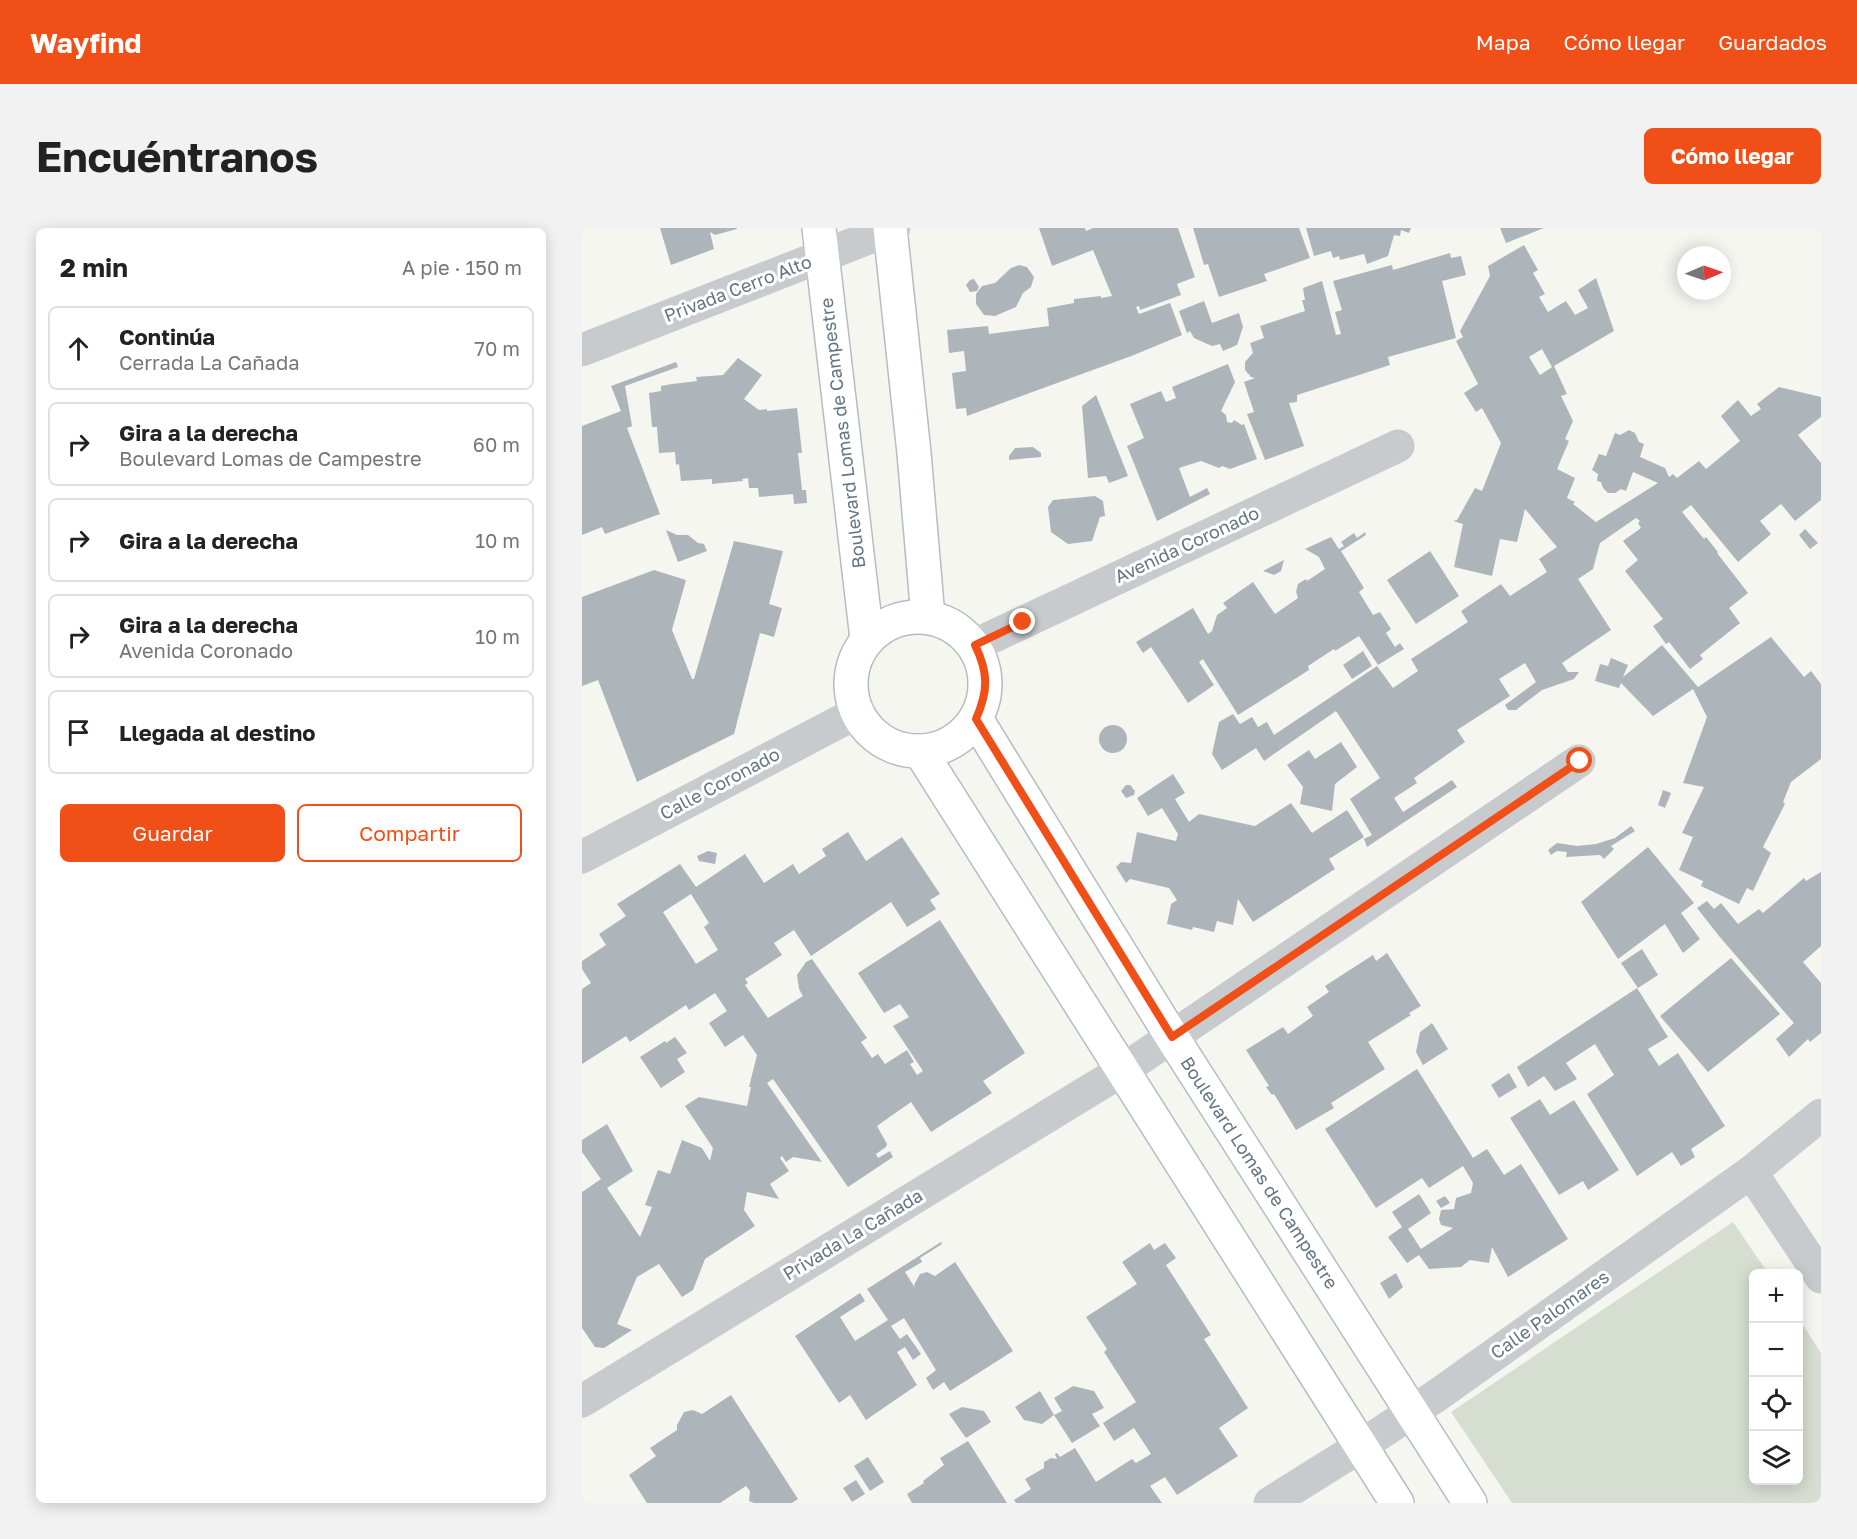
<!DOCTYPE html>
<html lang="es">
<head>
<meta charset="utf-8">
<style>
	:root { --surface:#fff; --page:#f2f2f2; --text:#222; --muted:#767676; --line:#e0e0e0; --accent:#f04f17 }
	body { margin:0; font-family:"Golos Text",sans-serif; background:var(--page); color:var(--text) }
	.controls { position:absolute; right:18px; bottom:18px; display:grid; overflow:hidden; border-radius:9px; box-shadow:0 3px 15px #0003 }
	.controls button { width:54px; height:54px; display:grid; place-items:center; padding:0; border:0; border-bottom:2px solid var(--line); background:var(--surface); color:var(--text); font:30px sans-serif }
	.compass { position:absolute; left:1095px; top:18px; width:54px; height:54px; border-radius:50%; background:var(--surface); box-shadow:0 3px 15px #0003; rotate:88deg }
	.stop { position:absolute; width:18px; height:18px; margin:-14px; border:4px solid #f04f17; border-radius:50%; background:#fff }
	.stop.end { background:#f04f17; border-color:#fff; box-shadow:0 2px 6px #0008 }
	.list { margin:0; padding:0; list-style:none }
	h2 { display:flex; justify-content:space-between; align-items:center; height:78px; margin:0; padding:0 24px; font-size:26px }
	h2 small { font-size:20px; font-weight:400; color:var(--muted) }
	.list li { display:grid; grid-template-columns:39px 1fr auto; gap:18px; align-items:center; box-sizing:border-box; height:84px; margin:0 12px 12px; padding:0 12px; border:2px solid var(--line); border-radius:9px }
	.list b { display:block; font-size:22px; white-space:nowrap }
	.list p { margin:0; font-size:20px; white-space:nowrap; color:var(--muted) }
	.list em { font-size:20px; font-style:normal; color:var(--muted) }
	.actions { display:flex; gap:12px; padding:18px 24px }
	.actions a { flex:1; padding:14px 0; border:2px solid var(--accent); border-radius:9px; text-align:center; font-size:21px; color:var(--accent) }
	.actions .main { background:var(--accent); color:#fff }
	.icon { flex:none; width:33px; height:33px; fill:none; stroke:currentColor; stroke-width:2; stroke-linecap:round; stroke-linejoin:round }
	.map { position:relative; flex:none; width:1239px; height:1275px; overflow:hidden; border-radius:9px }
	header { display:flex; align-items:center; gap:36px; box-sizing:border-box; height:84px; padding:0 30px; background:var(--accent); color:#fff }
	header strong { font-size:28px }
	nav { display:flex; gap:33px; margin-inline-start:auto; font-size:21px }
	.intro { display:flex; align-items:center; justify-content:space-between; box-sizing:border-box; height:144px; padding:0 36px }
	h1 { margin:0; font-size:42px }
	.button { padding:15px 27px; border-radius:9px; background:var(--accent); color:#fff; font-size:21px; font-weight:700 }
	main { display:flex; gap:36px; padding:0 36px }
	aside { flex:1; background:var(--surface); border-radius:9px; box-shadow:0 3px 15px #0003 }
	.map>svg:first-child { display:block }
	.green { fill:#d6ded2 }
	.building { fill:#adb5ba; fill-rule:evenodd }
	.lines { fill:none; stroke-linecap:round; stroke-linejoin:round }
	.secondary-casing { stroke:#b7bcc1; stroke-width:36 }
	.street { stroke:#c8cbce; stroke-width:33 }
	.secondary { stroke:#fff; stroke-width:33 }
	.route { stroke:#f04f17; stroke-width:8 }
	.labels { text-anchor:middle; stroke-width:6; stroke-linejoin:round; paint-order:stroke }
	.street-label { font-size:18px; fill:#627585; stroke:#fff }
</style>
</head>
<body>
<header>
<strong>Wayfind</strong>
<nav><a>Mapa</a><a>Cómo llegar</a><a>Guardados</a></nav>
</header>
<div class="intro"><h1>Encuéntranos</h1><a class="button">Cómo llegar</a></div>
<main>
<aside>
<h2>2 min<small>A pie · 150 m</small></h2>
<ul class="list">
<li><svg class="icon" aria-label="ahead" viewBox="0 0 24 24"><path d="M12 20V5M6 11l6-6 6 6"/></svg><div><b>Continúa</b><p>Cerrada La Cañada</p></div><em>70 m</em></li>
<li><svg class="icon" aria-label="right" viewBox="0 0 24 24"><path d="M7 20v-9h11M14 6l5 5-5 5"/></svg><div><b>Gira a la derecha</b><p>Boulevard Lomas de Campestre</p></div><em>60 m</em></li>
<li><svg class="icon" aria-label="right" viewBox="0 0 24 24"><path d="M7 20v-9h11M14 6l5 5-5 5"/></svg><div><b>Gira a la derecha</b></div><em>10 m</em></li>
<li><svg class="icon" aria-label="right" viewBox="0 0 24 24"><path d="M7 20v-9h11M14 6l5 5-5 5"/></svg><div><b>Gira a la derecha</b><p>Avenida Coronado</p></div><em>10 m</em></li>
<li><svg class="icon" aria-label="arrive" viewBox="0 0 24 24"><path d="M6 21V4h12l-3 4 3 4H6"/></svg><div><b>Llegada al destino</b></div></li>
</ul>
<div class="actions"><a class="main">Guardar</a><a>Compartir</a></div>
</aside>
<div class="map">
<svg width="1239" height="1275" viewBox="0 0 1239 1275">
	<rect width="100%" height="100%" fill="#f6f6f1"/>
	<polygon class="green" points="1151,994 1186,1045 1172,1046 1172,1252 1216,1252 1217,1091 1239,1125 1239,1275 930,1275 869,1184"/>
	<g class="building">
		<polygon points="78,0 155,0 155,1 133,7 128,4 132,21 89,37"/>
		<polygon points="457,0 503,0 504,3 511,0 596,0 613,49 595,56 599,67 558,82 557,78 554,79 557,86 588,75 600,107 552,127 385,188 384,180 374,181 370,145 384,143 382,123 367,125 365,102 406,98 407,106 467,98 465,80 492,75 492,71 519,68 519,70 530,68 511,22 470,38"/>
		<polygon points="611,0 717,0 728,30 682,46 685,53 637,69 626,36 622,37"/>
		<polygon points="724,0 829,0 827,5 819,2 818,8 812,7 806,28 785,36 782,26 758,32 757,28 751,30 749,23 732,28"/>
		<polygon points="918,0 962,0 924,15"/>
		<path d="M942 17 956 42 951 45 963 66 957 69 966 84 984 73 993 87 1006 80 996 62 1014 50 1032 103 972 138 985 166 979 168 991 193 983 211 987 213 975 241 993 250 985 270 993 274 991 276 1014 294 1076 255 1051 244 1044 263 1039 261 1033 265H1026L1021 260 1019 254 1015 253 1016 246 1010 242 1017 226 1024 228 1033 205 1038 207 1047 202 1053 205 1057 214 1062 216 1058 229 1083 240 1087 249 1091 246 1095 250 1117 233 1124 241 1158 213 1139 188 1156 172 1169 188 1179 181 1175 176 1197 159 1239 169V189L1216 207 1239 235V272L1213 293 1199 276 1178 293 1189 306 1156 334 1109 277 1100 284 1122 311 1124 309 1136 324 1135 325 1166 365 1147 380 1158 395 1118 427 1121 431 1108 441 1087 414 1084 416 1071 398 1081 391 1043 343 1056 332 1041 313 1059 300 1056 295 1058 293 1054 290 1018 315 1011 341 996 351 1029 402 980 435 986 444H997L992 451 960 462 934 482H926L923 477 954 454 943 435 917 451 928 468 875 502 883 514 832 550 835 555 812 570 821 584 870 552 875 559 785 619 782 611 790 607 768 571 798 550 754 483 682 533 674 520 640 542 630 526 637 494 651 486 658 496 670 489 676 499 685 494 692 507 795 438 811 460 836 443 829 431 886 394 879 383 919 356 928 368 965 344 957 331 975 319 943 281 935 314 918 311 910 348 872 339 881 296 871 293 875 292 893 260 900 263 919 215 900 180 894 184 882 165 896 156 874 113 881 109 878 103 908 48 906 38ZM960 121 970 139 958 147 947 129Z"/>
		<polygon points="868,25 869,30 879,28 884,47 860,53 874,110 806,129 808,137 715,167 715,174 707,175 722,218 683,232 665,186 672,184 662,154 673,150 669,149 663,142 663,134 671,125 668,115 682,110 678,98 723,83 720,72 723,72 721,60 740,53 754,107 759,106 753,84 760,82 751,53 810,37 811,42"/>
		<polygon points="437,37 445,39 452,49 449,59 441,65 434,79 413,88 402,87 394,76 394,66 400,58 413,55 429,40"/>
		<polygon points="392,51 397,59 395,63 388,64 384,57 388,52"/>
		<polygon points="622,73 630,95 657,85 661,99 655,117 641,123 638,116 630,118 612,110 608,103 605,105 597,83"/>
		<polygon points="156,130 180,147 162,171 177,182 185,181 185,183 215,180 220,225 216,225 220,262 224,262 225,275 212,276 211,266 177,269 176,260 167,260 166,250 160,251 161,253 130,256 130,251 99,253 97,236 94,237 93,224 77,225 75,199 70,199 67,165 79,163 79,158 90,156 115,153 114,149 141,147"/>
		<polygon points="94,134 96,139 43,158 50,198 45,200 78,286 23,306 20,299 0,307 0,198 39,183 29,158"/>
		<polygon points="646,136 653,154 639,183 644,187 645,194 650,195 652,192 660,197 662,196 675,231 648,241 640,238 637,240 619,233 597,240 608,269 625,260 628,266 575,293 545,218 562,210 548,176 579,163 584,174 594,170 590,159"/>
		<polygon points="514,167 546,248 527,255 524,248 506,250 500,178"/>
		<polygon points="451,219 459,225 459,229 427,232 427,228 433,220"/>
		<polygon points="513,268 521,273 523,288 518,289 510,313 486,316 469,304 466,279 471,272"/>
		<polygon points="1223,301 1236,315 1228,321 1217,307"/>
		<polygon points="84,302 95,307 106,307 116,315 122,316 125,323 96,334"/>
		<polygon points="783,304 784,307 759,323 782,360 777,364 791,387 798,384 809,401 804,405 813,419 818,415 822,421 796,437 777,408 753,423 752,421 726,438 727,442 656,487 621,431 617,434 632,457 606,475 569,419 561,425 554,414 611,380 626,406 630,403 635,387 645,380 641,375 671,354 693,386 716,370 714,364 716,356 724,351 725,353 743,341 737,329 723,321 749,309 757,321 762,318 759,314 772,305 775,310"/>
		<polygon points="152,313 201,323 187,376 200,380 192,409 178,405 152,506 55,554 16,452 0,458 0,369 72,342 104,352 90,402 110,451 112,451"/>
		<polygon points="848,323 877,368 834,396 805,352"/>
		<polygon points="702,332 699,343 692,347 681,343"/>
		<polygon points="1189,409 1222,449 1229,443 1239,456 1239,531 1209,554 1201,574 1203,576 1181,619 1189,625 1171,663 1165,660 1157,676 1119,658 1121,653 1097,642 1111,609 1100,605 1122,559 1101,555 1125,489 1111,461 1071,488 1039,455 1037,460 1013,453 1018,436 1026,438 1029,430 1046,437 1041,449 1080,417 1116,459"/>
		<polygon points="781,423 790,438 770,451 761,437"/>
		<circle cx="531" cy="511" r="14"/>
		<polygon points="759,514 775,539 753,556 750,583 718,576 721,559 705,537 727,522 733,531"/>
		<polygon points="591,546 603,565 593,571 607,594 617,586 673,598 709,575 730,605 765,582 782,609 747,631 753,641 671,694 656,671 651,697 635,693 632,704 611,699 610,702 585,696 589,676 595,672 587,660 548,651 544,655 534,639 539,634 549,635 555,604 594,613 596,606 580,580 566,588 555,570"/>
		<polygon points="544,557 548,557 553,563 552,567 544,570 539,563"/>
		<polygon points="1081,562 1089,565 1083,580 1076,577"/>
		<polygon points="1049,598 1053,603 1029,618 1032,621 1022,631 1018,627 984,629 985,624 975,623 969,627 966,622 975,615 995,618 1014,616 1033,610"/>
		<path d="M266 604 284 633 320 609 358 666 348 672 354 681 325 699 309 674 229 728 212 702 192 715 200 727 163 751 166 755 163 757 186 790 221 768 217 761 215 747 224 734 230 731 285 810 279 814 290 830 296 826 303 836 325 822 332 834 328 836 335 847 341 843 311 798 327 789 318 776 302 785 276 745 358 692 443 825 401 853 410 865 349 904 329 874 295 898 305 916 304 919 294 926 296 930 308 923 311 929 266 959 191 851 185 855 240 934 211 929 204 934 200 928 198 930 207 943 188 956 197 971 165 964 162 982 173 998 123 1031 111 1062 100 1069 77 1036 55 1049 35 1096 50 1102 22 1120 13 1119 0 1100V964L19 951 0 924V912L25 896 51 943 25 960 58 1009 70 979 63 977 76 942 88 946 100 912 120 920 128 933 131 920 103 878 117 869 165 878 169 859H167L175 827 161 807 143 819 127 795 145 783 133 765 107 782 104 777 48 814 44 808 0 836V761L9 755 0 741V733L24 717 17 706 44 688 35 676 98 636 114 659 163 626 182 655 211 636 217 646 244 628 240 621ZM109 666 127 695 122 699 136 722 114 736 81 684Z"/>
		<polygon points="1066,619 1112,675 1099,685 1118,711 1101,725 1083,696 1036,731 999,674"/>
		<polygon points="126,623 135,625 133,636 117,633 115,628"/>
		<polygon points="1239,644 1239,718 1221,734 1239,755 1239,805 1228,814 1226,811 1207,829 1194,811 1212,795 1137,708 1115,680 1125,673 1132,681 1139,675 1156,696 1177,681 1181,685 1222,650 1224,653"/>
		<polygon points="1060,721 1076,747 1056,760 1039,735"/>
		<polygon points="805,725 839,778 827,785 829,787 786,814 803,841 749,875 752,880 714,902 692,866 690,867 684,859 687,858 664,822 701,799 706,806 731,788 725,779 747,764 743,758 791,727 794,733"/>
		<polygon points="1149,730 1198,786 1126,844 1078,788"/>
		<polygon points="1055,760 1086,809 1066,821 1077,838 1096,825 1143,898 1109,921 1113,929 1099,938 1090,924 1055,948 1005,866 1032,847 1013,816 984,835 995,851 973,863 962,848 946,859 935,839"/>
		<polygon points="850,795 866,821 841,837 834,824 838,804"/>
		<polygon points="93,809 105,825 95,831 103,844 79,860 58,829 83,813 84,815"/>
		<polygon points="835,841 891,930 905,921 922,947 939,936 986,1011 926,1049 910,1019 907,1035 888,1032 879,1039 847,1041 837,1027 825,1035 806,1009 820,999 810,984 837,966 849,985 826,1001 839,1021 871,1000 859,997 857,991 859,982 872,981 874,970 889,965 891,955 881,938 847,960 840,950 794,980 743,901"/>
		<polygon points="927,845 935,859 917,870 909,857"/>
		<polygon points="958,871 968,887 992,872 1037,942 1006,962 1001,953 977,967 928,890"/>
		<polygon points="863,968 868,975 859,980 854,973"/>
		<polygon points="359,1014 360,1016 338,1030 340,1034 323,1044 333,1060 332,1057 338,1046 345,1044 353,1048 373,1034 431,1123 368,1163 362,1154 351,1162 344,1150 354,1142 322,1090 309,1098 318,1111 325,1106 339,1126 331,1132 323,1119 315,1124 335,1157 284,1192 268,1167 257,1175 213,1108 278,1065 283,1073 258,1089 273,1113 306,1092 285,1061"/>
		<polygon points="568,1015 572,1022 583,1015 594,1030 584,1037 629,1107 622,1111 666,1180 637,1200 656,1228 595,1267 583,1249 568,1258 580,1275 434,1275 432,1272 449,1261 443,1251 462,1240 462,1234 469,1230 475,1231 473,1226 475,1225 478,1229 493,1220 514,1254 550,1231 554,1235 569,1226 552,1200 532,1213 521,1195 554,1174 522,1124 525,1121 504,1089 555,1056 540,1034"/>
		<polygon points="814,1045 821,1059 807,1071 798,1055"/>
		<polygon points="491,1158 512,1163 522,1180 510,1186 518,1198 490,1215 472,1187 480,1183 472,1170"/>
		<polygon points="458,1163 472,1187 460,1196 442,1192 433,1179"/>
		<polygon points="149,1167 216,1271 210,1275 172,1275 167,1273 168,1263 164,1258 138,1275 65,1275 47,1247 74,1228 68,1220 95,1202 95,1197 102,1184 111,1182 120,1186"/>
		<polygon points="380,1179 402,1183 409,1194 384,1210 367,1186"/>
		<polygon points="386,1213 425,1275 330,1275 325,1266 342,1255 341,1253 362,1237 358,1230"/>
		<polygon points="286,1229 302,1254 288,1263 272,1238"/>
		<polygon points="274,1252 283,1266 270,1274 261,1260"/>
	</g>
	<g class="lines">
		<defs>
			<g id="secondary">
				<polyline points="237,0 285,411"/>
				<polyline points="308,0 332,225 346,389"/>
				<circle cx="336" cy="456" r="67"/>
				<polyline points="394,491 590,809 888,1275"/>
				<polyline points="338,523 815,1275"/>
			</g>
		</defs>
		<use href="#secondary" class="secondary-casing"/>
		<g class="street">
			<polyline points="0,122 312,0"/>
			<polyline points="393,417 816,218"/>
			<polyline points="0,629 276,484"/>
			<polyline points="1169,944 1239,1049"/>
			<polyline points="0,1173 541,842 997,533"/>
			<polyline points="688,1275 779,1218 857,1166 1169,944 1239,887"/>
		</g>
		<use href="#secondary" class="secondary"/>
	</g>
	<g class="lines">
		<path class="route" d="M441 394 393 417C407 446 406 463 394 491L590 809 998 533"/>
	</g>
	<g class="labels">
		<g class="street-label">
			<text transform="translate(156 61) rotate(-21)" y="6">Privada Cerro Alto</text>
			<text transform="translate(261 205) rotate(-97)" y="6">Boulevard Lomas de Campestre</text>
			<text transform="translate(605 317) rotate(-25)" y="6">Avenida Coronado</text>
			<text transform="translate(138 556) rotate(-28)" y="6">Calle Coronado</text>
			<text transform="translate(677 945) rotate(57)" y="6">Boulevard Lomas de Campestre</text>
			<text transform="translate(271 1007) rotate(-31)" y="6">Privada La Cañada</text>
			<text transform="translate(968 1087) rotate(-35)" y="6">Calle Palomares</text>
		</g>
	</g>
</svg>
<div class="controls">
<button>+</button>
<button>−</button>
<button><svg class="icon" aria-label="locate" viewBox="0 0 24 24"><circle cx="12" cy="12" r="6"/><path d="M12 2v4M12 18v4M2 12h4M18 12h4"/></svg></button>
<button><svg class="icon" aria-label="layers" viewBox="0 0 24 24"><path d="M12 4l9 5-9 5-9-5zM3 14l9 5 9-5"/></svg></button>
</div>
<svg class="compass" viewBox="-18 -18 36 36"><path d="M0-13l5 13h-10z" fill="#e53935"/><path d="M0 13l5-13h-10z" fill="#767676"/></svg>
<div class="stop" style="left:998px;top:533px"></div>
<div class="stop end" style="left:441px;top:394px"></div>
</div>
</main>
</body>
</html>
